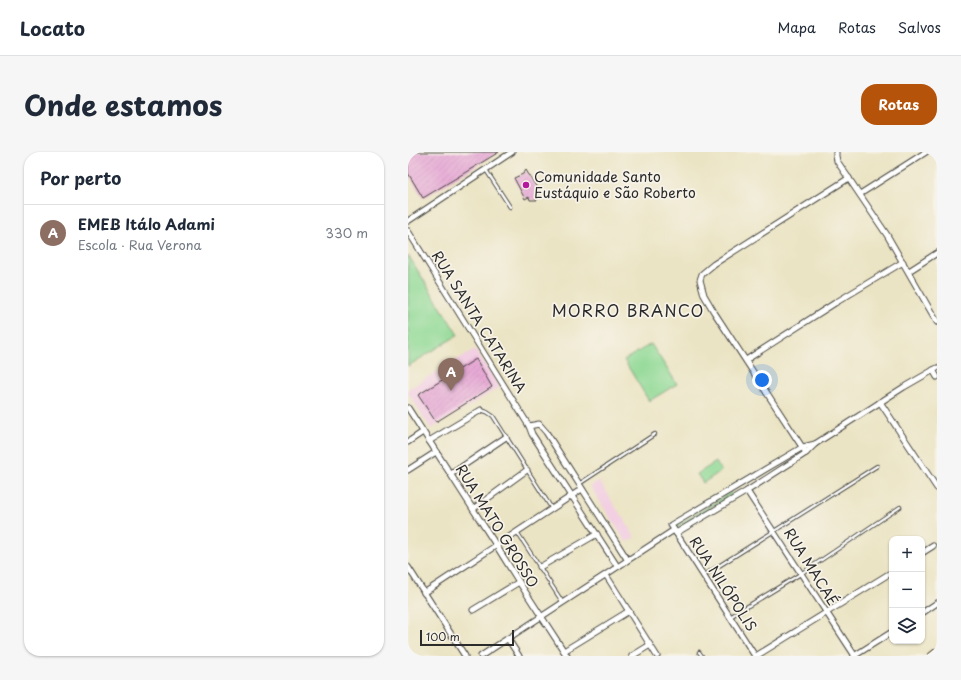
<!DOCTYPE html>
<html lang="pt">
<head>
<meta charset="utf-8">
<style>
	:root { --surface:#fff; --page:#f6f6f7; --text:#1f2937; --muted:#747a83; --line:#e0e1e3; --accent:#b45309 }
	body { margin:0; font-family:"Playpen Sans",sans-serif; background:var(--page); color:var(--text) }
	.controls { position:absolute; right:12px; bottom:12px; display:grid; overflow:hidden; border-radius:8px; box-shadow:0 1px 3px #0004 }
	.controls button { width:36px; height:36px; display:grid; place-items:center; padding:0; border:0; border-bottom:1px solid var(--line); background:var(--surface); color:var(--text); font:20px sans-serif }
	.scale { position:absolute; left:12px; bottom:10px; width:94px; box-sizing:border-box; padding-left:4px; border:2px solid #2b2b2b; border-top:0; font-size:11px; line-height:14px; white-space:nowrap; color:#2b2b2b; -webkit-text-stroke:3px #f7f3e8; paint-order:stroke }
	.you { position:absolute; left:354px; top:228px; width:14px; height:14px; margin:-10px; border:3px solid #fff; border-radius:50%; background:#1a73e8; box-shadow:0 0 0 6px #1a73e833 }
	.badge { display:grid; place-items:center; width:26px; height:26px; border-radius:50%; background:var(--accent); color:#fff; font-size:13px; font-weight:700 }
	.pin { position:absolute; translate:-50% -33px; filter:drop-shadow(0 1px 2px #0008) }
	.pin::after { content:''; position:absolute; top:21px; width:14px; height:12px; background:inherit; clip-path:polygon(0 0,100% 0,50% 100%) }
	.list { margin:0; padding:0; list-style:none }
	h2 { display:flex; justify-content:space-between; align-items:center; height:52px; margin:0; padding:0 16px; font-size:17px }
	h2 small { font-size:13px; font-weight:400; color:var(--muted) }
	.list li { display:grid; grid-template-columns:26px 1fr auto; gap:12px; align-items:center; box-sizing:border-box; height:56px; padding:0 16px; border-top:1px solid var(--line) }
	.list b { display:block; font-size:15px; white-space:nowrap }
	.list p { margin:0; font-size:13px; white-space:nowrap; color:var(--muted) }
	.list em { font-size:13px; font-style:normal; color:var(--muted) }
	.icon { flex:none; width:22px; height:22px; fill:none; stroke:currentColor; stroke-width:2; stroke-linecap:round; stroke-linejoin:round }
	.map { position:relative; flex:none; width:529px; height:504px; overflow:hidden; border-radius:16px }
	header { display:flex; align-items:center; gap:24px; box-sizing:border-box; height:56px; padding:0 20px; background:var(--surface); border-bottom:1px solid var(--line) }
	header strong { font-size:19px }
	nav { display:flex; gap:22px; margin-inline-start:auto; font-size:14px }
	.intro { display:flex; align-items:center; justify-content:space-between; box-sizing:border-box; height:96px; padding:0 24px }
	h1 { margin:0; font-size:28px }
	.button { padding:10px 18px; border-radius:16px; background:var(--accent); color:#fff; font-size:14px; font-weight:700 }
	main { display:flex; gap:24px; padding:0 24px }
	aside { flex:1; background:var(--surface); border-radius:16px; box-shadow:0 1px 3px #0004 }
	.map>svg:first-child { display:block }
	.built { fill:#f2cfe2 }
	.grass { fill:url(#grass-tufts); stroke:#5e8260 }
	.pitch { fill:#90d995; stroke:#5e8260 }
	.building { fill:url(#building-hatch) }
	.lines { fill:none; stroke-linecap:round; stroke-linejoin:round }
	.lane-casing { stroke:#484742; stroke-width:4.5 }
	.street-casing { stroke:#484742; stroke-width:7 }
	.secondary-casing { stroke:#484742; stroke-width:9 }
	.lane { stroke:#fff; stroke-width:2.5 }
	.street { stroke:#fff; stroke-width:5 }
	.secondary { stroke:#f6e9c3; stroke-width:7 }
	.poi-dot { fill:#b5179e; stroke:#f7f3e8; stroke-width:1.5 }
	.labels { text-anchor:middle; stroke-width:3.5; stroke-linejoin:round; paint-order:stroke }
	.poi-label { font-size:14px; fill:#2b2b2b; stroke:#f7f3e8; text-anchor:start }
	.street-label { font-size:14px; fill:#2b2b2b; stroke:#f7f3e8 }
	.quarter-label { font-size:16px; letter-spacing:1px; fill:#2b2b2b; stroke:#f7f3e8 }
</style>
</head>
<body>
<header>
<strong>Locato</strong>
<nav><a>Mapa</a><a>Rotas</a><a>Salvos</a></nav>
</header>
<div class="intro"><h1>Onde estamos</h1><a class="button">Rotas</a></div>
<main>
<aside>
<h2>Por perto<small></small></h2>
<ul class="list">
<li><span class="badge" style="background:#8d6e63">A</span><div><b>EMEB Itálo Adami</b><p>Escola · Rua Verona</p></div><em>330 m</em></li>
</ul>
</aside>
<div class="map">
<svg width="529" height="504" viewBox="0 0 529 504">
	<defs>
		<pattern id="grass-tufts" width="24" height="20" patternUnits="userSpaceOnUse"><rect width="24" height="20" fill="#90d995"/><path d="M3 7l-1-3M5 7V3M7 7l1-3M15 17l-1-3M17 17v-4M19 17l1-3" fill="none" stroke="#7cba81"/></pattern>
		<pattern id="building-hatch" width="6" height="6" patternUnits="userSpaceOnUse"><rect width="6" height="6" fill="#e7aad6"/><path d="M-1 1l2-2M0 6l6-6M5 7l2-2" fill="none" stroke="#c692b8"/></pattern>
	</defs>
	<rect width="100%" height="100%" fill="#f7f3e8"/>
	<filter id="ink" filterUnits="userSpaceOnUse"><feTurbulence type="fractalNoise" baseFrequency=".025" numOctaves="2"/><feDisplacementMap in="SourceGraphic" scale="8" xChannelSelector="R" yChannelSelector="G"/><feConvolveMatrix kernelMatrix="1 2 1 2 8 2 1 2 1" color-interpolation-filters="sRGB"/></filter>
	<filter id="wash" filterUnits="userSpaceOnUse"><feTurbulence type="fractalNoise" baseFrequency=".012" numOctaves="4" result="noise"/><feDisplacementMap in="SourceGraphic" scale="16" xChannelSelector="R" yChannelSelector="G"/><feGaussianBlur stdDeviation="0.9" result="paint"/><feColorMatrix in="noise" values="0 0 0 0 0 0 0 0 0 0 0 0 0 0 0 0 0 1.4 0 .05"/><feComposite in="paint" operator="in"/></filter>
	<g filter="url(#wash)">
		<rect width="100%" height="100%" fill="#ebe4c4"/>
		<g class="built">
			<polygon points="67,197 92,235 23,277 0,241 0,237"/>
			<polygon points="191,329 227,385 218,390 182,334"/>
		</g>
		<polygon class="grass" points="323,340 324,343 269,376 268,374"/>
		<g class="pitch">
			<polygon points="0,103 50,183 0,214"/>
			<polygon points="243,192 269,232 241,249 216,208"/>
			<polygon points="308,310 313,319 295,331 289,322"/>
		</g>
		<g id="blocks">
			<g class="building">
				<polygon points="0,0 91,0 15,46 0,21"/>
				<polygon points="118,18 131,39 129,40 131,42 129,48 122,48 121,45 117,47 106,26 115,22"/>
				<polygon points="68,207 84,235 28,270 10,243"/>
			</g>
		</g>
	</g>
	<g filter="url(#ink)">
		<use href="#blocks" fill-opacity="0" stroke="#484742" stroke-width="1"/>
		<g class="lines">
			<defs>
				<g id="lane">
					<polyline points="78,18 102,55"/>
					<polyline points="73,258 79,260 85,264 144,357"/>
					<polyline points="171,332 247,282"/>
					<polyline points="109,380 155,451"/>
					<polyline points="295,424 469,314"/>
					<polyline points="322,465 394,421 492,355"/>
					<polyline points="291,500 294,504"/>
				</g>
				<g id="street">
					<polyline points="428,0 428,4 429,9 479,83 529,170"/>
					<polyline points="452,42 518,0"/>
					<polyline points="0,69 104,0"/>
					<polyline points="0,79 121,274 124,282 209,414"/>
					<polyline points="501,119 529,101"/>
					<polyline points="338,208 427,151 495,110"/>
					<polyline points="525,218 529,225"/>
					<polyline points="472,250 529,336"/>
					<polyline points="0,256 88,393 111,430 159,504"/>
					<polyline points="121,274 131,272 138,280 219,407"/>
					<polyline points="21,289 73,258"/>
					<polyline points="0,290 15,280"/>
					<polyline points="398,301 306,160 296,143 292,128 294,122 306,112 441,26"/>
					<polyline points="0,318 28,300"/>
					<polyline points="43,322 98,285"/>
					<polyline points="339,339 447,504"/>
					<polyline points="65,357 119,318"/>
					<polyline points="268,381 339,339 398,301 407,292 496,235 529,216"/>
					<polyline points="514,401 525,394"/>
					<polyline points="0,415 57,504"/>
					<polyline points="132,415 189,382"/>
					<polyline points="198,423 249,504"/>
					<polyline points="16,441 174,337"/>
					<polyline points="65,458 111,430"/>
					<polyline points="514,461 529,451"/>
					<polyline points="100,487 111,504"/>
					<polyline points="156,499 221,459"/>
					<polyline points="73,504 266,378"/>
					<polyline points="224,504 242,493"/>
					<polyline points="347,504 263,373 395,295 407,292"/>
					<polyline points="348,504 484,420"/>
					<polyline points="446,504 484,480"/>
				</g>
				<polyline id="secondary" points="524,504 529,500"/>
			</defs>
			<use href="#lane" class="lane-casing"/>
			<use href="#street" class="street-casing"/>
			<use href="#secondary" class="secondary-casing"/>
			<use href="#lane" class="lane"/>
			<use href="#street" class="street"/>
			<use href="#secondary" class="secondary"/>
		</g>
	</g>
	<circle class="poi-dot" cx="118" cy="33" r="4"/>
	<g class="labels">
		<g class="poi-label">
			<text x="126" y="30">Comunidade Santo<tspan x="126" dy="16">Eustáquio e São Roberto</tspan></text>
		</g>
		<g class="street-label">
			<text transform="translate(71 170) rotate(58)" y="5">RUA SANTA CATARINA</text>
			<text transform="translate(89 374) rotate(58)" y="5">RUA MATO GROSSO</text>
			<text transform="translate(403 415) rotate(58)" y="5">RUA MACAÉ</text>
			<text transform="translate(315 432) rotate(57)" y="5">RUA NILÓPOLIS</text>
		</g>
		<g class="quarter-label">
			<text x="220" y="165">MORRO BRANCO</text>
		</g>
	</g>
</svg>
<div class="controls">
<button>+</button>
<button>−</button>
<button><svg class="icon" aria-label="layers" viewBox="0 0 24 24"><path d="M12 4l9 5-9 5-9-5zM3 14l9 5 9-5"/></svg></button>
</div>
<div class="scale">100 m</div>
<div class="you"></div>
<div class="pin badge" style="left:43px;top:239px;background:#8d6e63">A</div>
</div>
</main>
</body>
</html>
